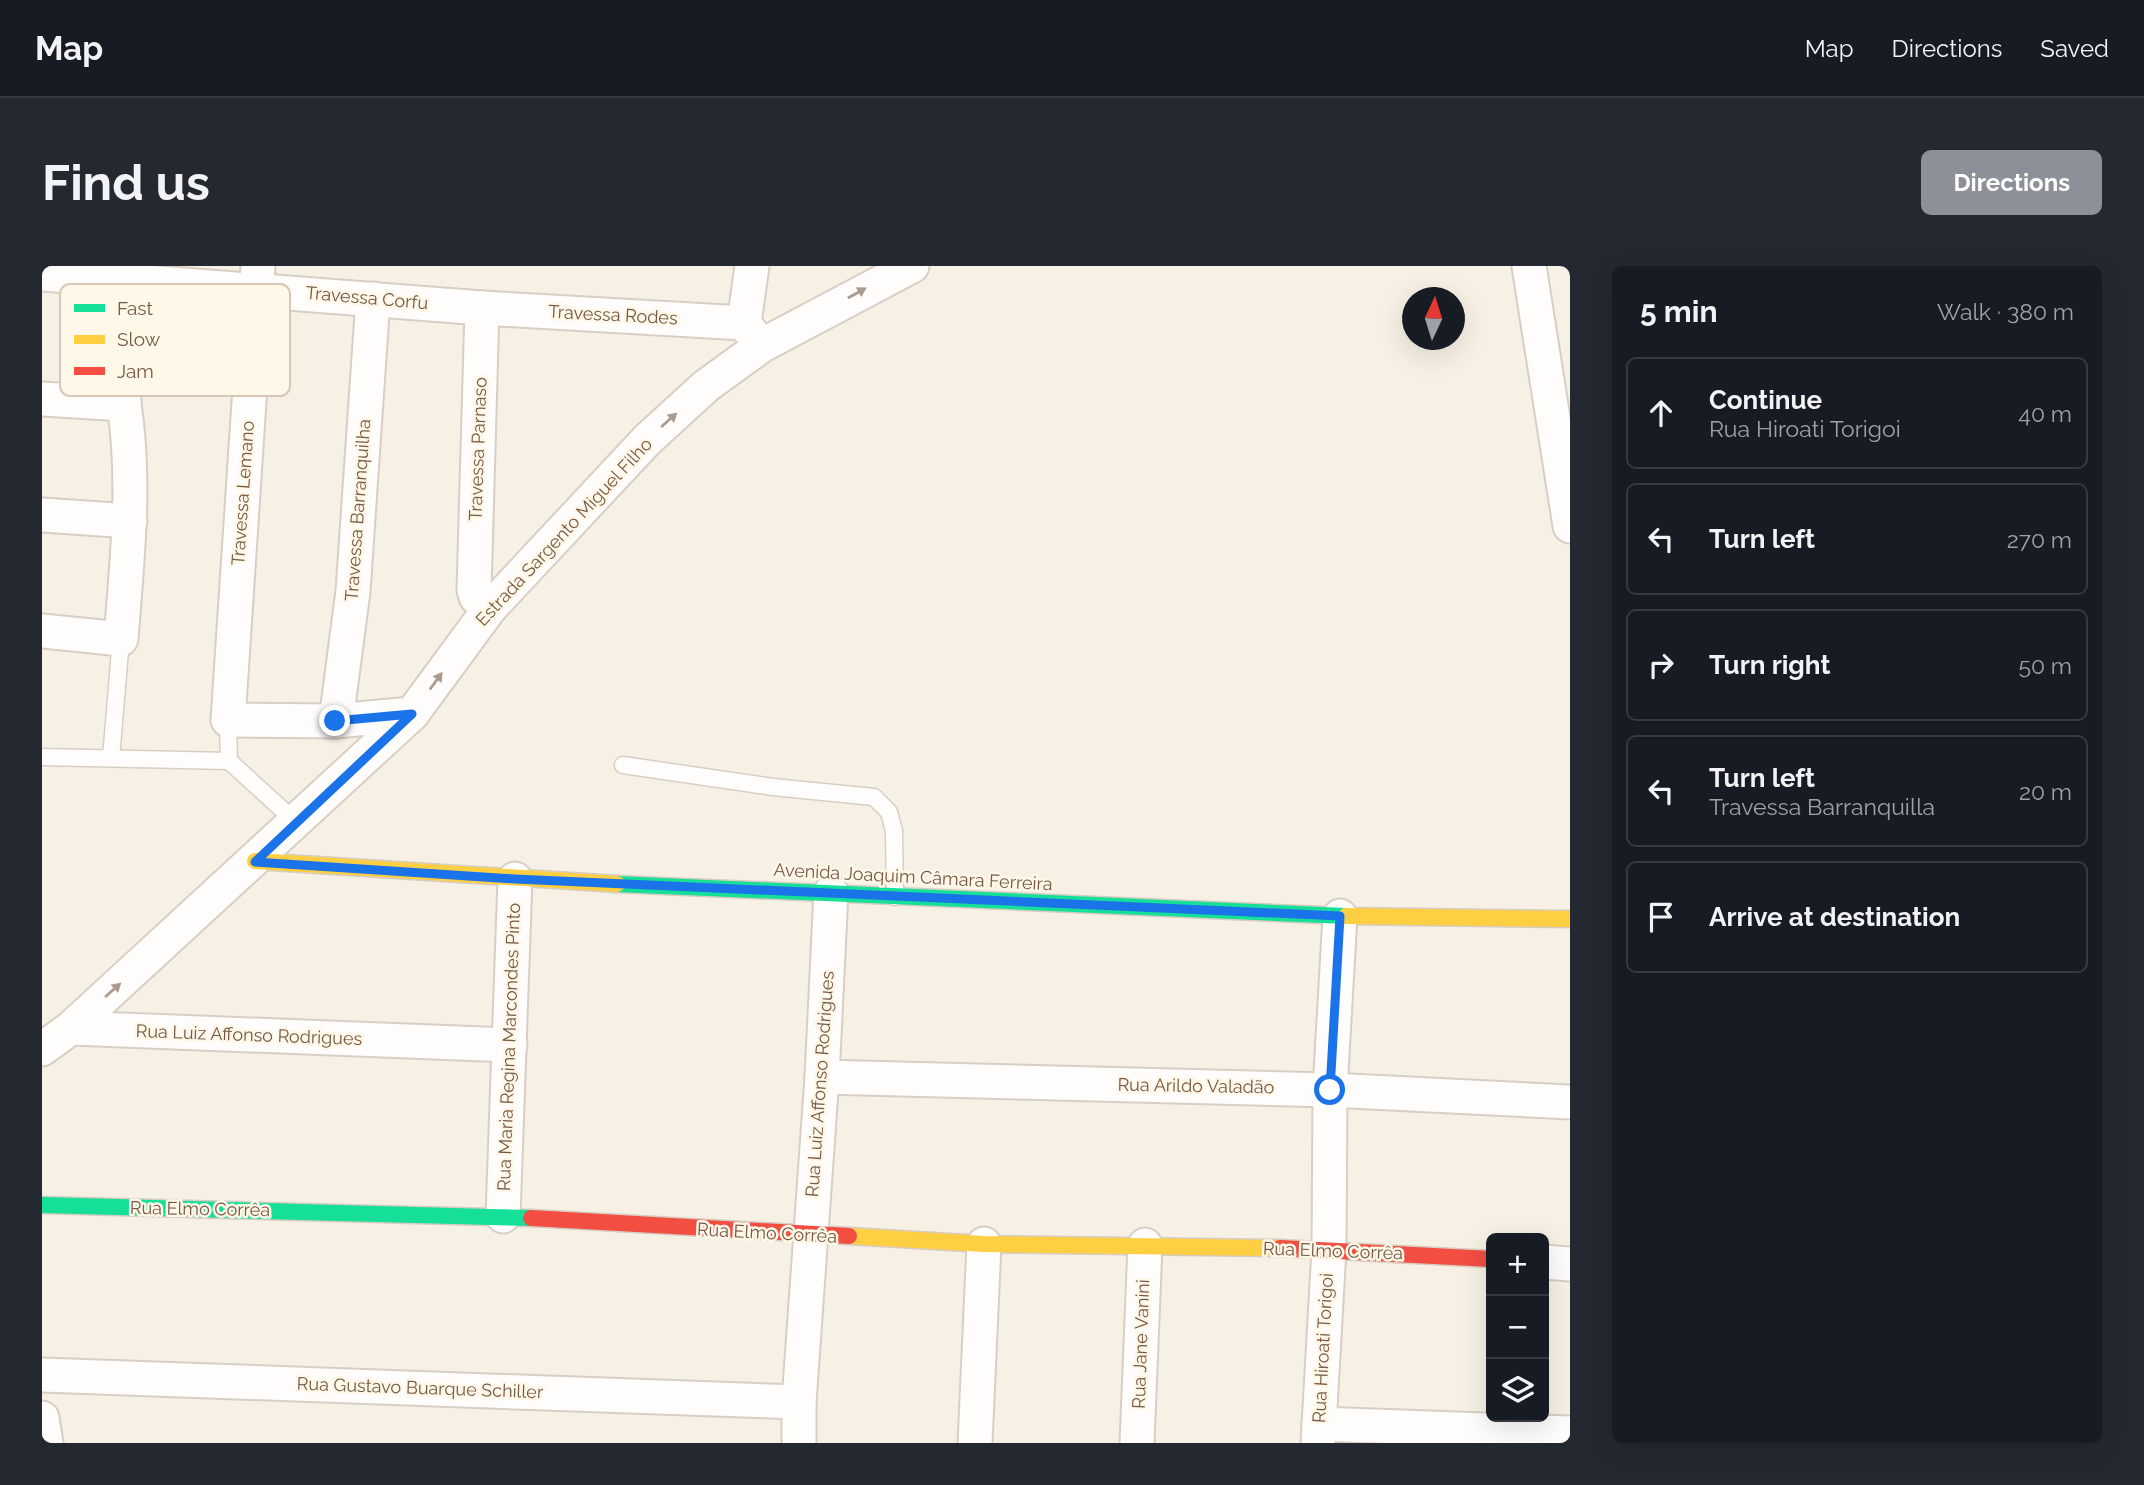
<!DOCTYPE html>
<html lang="en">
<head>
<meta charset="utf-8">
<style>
	:root { --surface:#171b24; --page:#242831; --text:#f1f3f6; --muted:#9ea1a6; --line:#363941; --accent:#8c9099 }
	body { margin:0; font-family:Raleway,sans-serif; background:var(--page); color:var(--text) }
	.controls { position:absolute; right:21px; bottom:21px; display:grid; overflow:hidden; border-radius:10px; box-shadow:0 7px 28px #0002 }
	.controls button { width:63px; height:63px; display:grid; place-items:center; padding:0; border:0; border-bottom:2px solid var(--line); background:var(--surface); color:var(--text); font:35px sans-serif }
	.compass { position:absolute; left:1360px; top:21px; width:63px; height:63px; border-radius:50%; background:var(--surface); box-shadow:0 7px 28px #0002; rotate:4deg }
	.stop { position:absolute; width:21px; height:21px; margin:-16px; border:5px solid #1a73e8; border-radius:50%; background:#fff }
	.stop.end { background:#1a73e8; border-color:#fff; box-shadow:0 2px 7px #0008 }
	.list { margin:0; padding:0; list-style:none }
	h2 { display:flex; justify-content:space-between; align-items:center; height:91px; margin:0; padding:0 28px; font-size:30px }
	h2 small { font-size:23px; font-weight:400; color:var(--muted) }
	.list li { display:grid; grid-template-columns:46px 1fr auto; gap:21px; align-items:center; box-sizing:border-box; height:112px; margin:0 14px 14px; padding:0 14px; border:2px solid var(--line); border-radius:10px }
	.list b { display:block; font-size:26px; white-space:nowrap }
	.list p { margin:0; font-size:23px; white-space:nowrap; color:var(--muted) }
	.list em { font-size:23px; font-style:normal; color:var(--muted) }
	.icon { flex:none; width:38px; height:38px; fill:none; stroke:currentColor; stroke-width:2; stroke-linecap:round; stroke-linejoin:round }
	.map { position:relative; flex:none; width:1528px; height:1177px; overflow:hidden; border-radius:10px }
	header { display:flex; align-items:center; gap:42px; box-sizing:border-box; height:98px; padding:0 35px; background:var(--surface); border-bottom:2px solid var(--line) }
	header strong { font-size:33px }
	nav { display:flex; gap:38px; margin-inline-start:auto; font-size:24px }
	.intro { display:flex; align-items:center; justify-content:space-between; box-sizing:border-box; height:168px; padding:0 42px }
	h1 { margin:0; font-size:49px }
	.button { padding:18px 32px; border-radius:10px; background:var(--accent); color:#fff; font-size:24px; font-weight:700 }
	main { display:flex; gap:42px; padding:0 42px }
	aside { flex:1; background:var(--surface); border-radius:10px; box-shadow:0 7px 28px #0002 }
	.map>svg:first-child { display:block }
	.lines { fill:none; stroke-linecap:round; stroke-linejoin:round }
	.lane-casing { stroke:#d8cec4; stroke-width:19 }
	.street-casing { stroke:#d8cec4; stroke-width:37 }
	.fast-casing { stroke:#d8cdc2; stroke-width:19 }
	.slow-casing { stroke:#d8cdc2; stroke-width:19 }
	.jam-casing { stroke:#d8cdc2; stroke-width:19 }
	.lane { stroke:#fefdfb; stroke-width:16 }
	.street { stroke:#fefdfb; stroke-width:33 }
	.fast { stroke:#16e098; stroke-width:16 }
	.slow { stroke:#ffcf43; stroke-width:16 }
	.jam { stroke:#f24e42; stroke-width:16 }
	.oneway { fill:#ac9a8d }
	.route { stroke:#1a73e8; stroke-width:9 }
	.labels { text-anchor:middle; stroke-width:5; stroke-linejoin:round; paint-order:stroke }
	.street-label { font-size:18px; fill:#765844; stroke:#fff7e7 }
	.key { fill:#fff7e7; stroke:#d6c7b6; stroke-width:2 }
	.key-label { font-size:19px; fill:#765844 }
</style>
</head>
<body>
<header>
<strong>Map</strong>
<nav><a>Map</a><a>Directions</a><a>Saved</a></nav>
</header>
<div class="intro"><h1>Find us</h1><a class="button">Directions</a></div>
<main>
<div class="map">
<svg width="1528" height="1177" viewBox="0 0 1528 1177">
	<rect width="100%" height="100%" fill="#f7f1e5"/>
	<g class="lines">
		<defs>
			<g id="lane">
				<polyline points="0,491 187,495 186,454"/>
				<polyline points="69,492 79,373"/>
				<polyline points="187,495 255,557"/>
				<polyline points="581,499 731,521 832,531 847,546 852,565 853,631"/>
			</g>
			<g id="street">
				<polyline points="216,0 186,454 294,455 370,448"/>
				<polyline points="710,0 702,57 714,73"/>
				<polyline points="1487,0 1528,260"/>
				<polyline points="0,8 440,42 702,57"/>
				<polyline points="78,14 82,138"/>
				<polyline points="440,42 432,324 434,331 448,342"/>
				<path d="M0 133 82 138C94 216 85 295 79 373L0 365"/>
				<polyline points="0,249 88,255"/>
				<polyline points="294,455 311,325 331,33"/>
				<polyline points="29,762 468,779"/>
				<polyline points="0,783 29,762 370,448 448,342 605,174 664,120 719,80 870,0"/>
				<polyline points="780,811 1288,824 1528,836"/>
				<polyline points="461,950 473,613"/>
				<polyline points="1502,996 1528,998"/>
				<polyline points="0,1109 757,1136"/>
				<polyline points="0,1152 4,1177"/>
				<polyline points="1277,1158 1528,1167"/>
				<polyline points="757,1177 757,1136 780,811 789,626"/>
				<polyline points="933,1177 942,978"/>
				<polyline points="1095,1177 1103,979"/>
				<polyline points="1276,1177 1287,983 1288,824 1298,650"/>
			</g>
			<g id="fast">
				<polyline points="575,618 1304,650"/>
				<polyline points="0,939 489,952"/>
			</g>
			<g id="slow">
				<polyline points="213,595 575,618"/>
				<polyline points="1304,650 1528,653"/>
				<polyline points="807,970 942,978 1238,982"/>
			</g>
			<g id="jam">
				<polyline points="489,952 807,970"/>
				<polyline points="1238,982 1449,993"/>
			</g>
		</defs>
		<use href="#lane" class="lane-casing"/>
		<use href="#street" class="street-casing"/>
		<use href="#fast" class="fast-casing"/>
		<use href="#slow" class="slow-casing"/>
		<use href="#jam" class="jam-casing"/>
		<use href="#lane" class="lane"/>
		<use href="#street" class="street"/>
		<use href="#fast" class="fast"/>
		<use href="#slow" class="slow"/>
		<use href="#jam" class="jam"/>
	</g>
	<defs><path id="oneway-solid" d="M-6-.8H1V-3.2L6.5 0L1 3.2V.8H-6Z" transform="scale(1.75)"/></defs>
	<g class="oneway">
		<use href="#oneway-solid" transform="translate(815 27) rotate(-29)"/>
		<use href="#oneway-solid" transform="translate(627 154) rotate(-42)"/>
		<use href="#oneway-solid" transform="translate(394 415) rotate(-54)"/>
		<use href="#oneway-solid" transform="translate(71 724) rotate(-42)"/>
	</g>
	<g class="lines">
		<polyline class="route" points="293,455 370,448 213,596 473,613 1298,650 1288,824"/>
	</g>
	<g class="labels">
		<g class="street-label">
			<text transform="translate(325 32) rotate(5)" y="6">Travessa Corfu</text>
			<text transform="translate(571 49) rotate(3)" y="6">Travessa Rodes</text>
			<text transform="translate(436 183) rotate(-88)" y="6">Travessa Parnaso</text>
			<text transform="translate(201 227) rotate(-86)" y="6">Travessa Lemano</text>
			<text transform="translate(316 244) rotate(-86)" y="6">Travessa Barranquilha</text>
			<text transform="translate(522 266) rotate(-47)" y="6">Estrada Sargento Miguel Filho</text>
			<text transform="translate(871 611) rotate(3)" y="6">Avenida Joaquim Câmara Ferreira</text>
			<text transform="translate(207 769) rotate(2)" y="6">Rua Luiz Affonso Rodrigues</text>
			<text transform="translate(467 781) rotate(-88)" y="6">Rua Maria Regina Marcondes Pinto</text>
			<text transform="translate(778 818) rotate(-86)" y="6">Rua Luiz Affonso Rodrigues</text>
			<text transform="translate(1154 820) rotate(1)" y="6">Rua Arildo Valadão</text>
			<text transform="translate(158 943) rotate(1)" y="6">Rua Elmo Corrêa</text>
			<text transform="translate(725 967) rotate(3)" y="6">Rua Elmo Corrêa</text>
			<text transform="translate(1291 985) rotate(2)" y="6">Rua Elmo Corrêa</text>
			<text transform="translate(1099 1078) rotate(-88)" y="6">Rua Jane Vanini</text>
			<text transform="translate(1281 1082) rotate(-87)" y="6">Rua Hiroati Torigoi</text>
			<text transform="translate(378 1122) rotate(2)" y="6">Rua Gustavo Buarque Schiller</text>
		</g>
	</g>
	<rect x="18" y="18" width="230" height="112" rx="10" class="key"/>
	<rect x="32" y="38" width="31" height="8" fill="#16e098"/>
	<rect x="32" y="69" width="31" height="9" fill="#ffcf43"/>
	<rect x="32" y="101" width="31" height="8" fill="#f24e42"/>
	<g class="key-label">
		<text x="75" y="49">Fast</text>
		<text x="75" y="80">Slow</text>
		<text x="75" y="112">Jam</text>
	</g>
</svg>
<div class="controls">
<button>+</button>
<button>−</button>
<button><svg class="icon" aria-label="layers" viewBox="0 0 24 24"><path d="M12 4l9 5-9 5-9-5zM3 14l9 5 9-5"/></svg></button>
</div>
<svg class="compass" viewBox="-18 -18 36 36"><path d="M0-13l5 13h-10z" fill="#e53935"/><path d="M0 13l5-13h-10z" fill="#9ea1a6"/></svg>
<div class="stop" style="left:1288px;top:824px"></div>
<div class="stop end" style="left:293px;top:455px"></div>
</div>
<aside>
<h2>5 min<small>Walk · 380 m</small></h2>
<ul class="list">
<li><svg class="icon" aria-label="ahead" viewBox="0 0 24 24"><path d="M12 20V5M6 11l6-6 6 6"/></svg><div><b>Continue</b><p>Rua Hiroati Torigoi</p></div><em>40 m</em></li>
<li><svg class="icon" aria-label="left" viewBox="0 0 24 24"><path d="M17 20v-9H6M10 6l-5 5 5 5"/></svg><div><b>Turn left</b></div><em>270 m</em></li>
<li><svg class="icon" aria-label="right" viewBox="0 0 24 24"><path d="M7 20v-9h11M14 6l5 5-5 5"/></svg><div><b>Turn right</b></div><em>50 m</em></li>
<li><svg class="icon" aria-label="left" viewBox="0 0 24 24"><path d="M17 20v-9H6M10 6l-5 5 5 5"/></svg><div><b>Turn left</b><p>Travessa Barranquilla</p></div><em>20 m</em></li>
<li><svg class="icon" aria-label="arrive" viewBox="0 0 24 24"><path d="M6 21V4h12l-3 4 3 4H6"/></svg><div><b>Arrive at destination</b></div></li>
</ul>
</aside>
</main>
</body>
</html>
